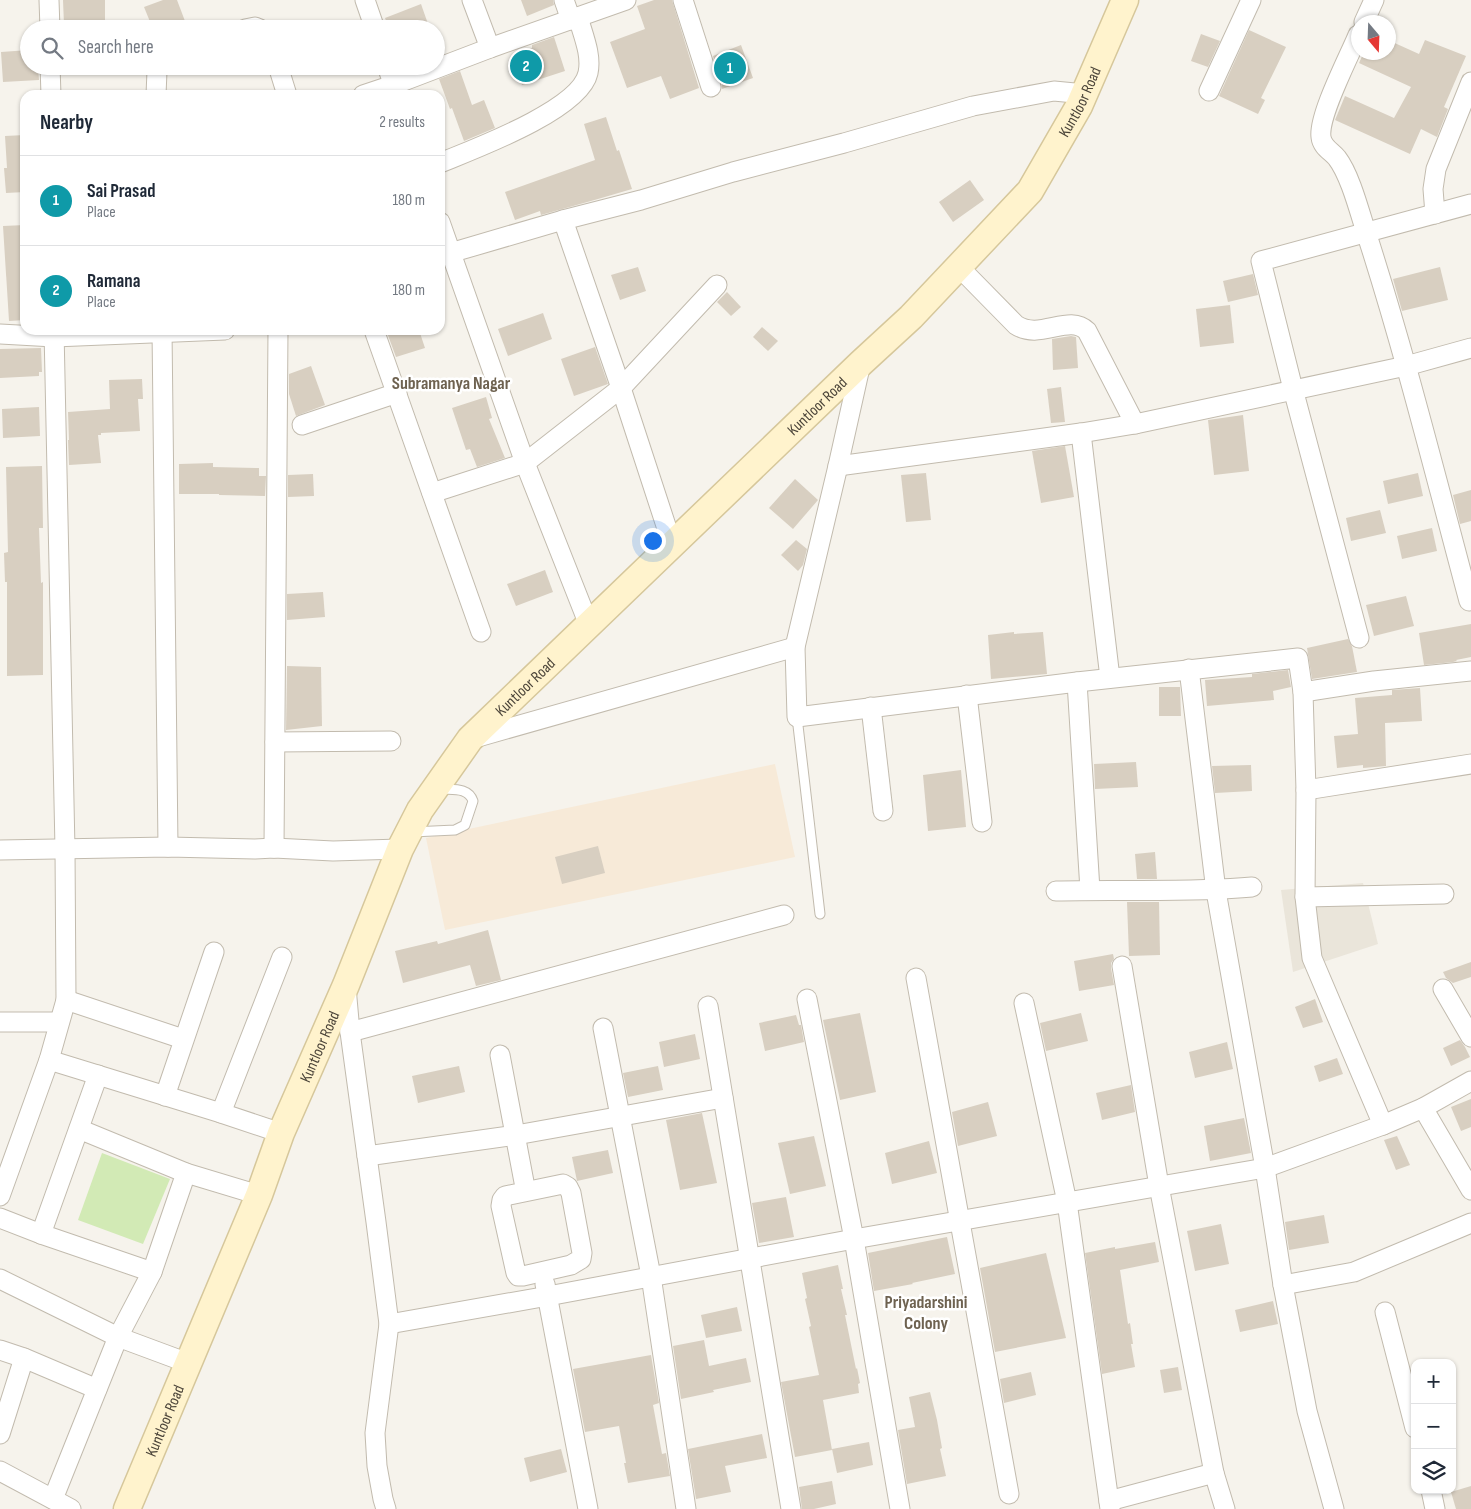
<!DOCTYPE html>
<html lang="en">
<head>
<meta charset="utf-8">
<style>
	:root { --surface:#fff; --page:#f2f2f3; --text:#1f2937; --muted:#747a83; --line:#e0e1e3; --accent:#fc3f1d }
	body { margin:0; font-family:"Sofia Sans Condensed",sans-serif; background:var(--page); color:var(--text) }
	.controls { position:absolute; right:15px; bottom:15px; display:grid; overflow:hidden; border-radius:10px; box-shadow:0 1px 4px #0004 }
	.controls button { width:45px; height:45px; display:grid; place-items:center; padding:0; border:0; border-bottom:1px solid var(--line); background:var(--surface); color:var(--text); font:25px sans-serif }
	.compass { position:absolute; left:1351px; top:15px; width:45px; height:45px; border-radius:50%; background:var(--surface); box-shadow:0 1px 4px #0004; rotate:161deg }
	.you { position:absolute; left:652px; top:540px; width:18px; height:18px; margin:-12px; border:4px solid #fff; border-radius:50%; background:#1a73e8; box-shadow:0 0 0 8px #1a73e833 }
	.badge { display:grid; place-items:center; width:32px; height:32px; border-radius:50%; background:var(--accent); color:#fff; font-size:16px; font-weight:700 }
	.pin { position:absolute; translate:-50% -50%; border:2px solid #fff; box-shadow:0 1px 5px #0006 }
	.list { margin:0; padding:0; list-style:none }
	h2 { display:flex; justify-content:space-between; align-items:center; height:65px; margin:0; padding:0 20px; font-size:21px }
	h2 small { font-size:16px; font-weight:400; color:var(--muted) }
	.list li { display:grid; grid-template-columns:32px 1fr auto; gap:15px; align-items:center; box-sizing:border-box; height:90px; padding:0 20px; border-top:1px solid var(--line) }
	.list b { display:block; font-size:19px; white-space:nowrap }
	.list p { margin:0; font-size:16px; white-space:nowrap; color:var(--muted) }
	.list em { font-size:16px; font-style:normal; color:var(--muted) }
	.icon { flex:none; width:28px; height:28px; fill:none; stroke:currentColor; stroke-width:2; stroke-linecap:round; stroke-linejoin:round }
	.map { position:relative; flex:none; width:1471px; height:1509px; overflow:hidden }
	.search { position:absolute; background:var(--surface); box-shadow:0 1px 4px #0004; left:20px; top:20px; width:425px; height:55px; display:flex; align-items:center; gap:12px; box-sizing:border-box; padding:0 18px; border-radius:28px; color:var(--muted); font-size:19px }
	.panel { position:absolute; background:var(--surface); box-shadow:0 1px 4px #0004; left:20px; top:90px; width:425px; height:245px; border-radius:15px }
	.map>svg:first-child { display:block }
	.residential { fill:#eae5da }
	.commercial { fill:#f7ead8 }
	.green { fill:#d2eab5 }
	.building { fill:#d8cfc1 }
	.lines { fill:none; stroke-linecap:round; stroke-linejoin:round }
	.lane-casing { stroke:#c2bbae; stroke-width:11 }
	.street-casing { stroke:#c2bbae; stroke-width:21 }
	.secondary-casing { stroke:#d6c79b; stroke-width:29 }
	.lane { stroke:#fff; stroke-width:9 }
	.street { stroke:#fff; stroke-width:19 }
	.secondary { stroke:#fff3cd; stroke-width:26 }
	.labels { text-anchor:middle; stroke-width:5; stroke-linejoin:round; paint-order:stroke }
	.street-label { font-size:16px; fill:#4b4439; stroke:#fff }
	.neighbourhood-label { font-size:18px; font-weight:bold; fill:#6e6250; stroke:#fff }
</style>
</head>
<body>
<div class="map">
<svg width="1471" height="1509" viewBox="0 0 1471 1509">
	<rect width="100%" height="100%" fill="#f6f3ec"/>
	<polygon class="residential" points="1363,883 1378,944 1293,972 1281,890"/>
	<polygon class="commercial" points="775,764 795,857 445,930 426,838"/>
	<polygon class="green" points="102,1153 170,1179 143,1244 78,1220"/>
	<g class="building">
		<polygon points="63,0 105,0 105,23 64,25"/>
		<polygon points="163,0 177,0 188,29 153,29 144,7"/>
		<polygon points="521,0 553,0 554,5 527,16"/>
		<polygon points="654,0 672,0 699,88 670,99 661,76 627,88 610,42 645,29 637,6"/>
		<polygon points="421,4 428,24 415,29 389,29 385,18"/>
		<polygon points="1249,30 1286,47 1261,98 1265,100 1258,114 1219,96"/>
		<polygon points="1201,34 1220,41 1208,67 1191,61"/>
		<polygon points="554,37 565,71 522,85 513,54 532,48 532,45"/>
		<polygon points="1388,40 1419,54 1425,40 1466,56 1444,107 1448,109 1437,137 1421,129 1410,154 1335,120 1345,96 1394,118 1411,87 1359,63 1364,52 1388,52"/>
		<polygon points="741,45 753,78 722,89 722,84 713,56"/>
		<polygon points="29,50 29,66 38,66 39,80 3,82 1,52"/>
		<polygon points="460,71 472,105 484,100 495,128 464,141 452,108 450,109 439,79"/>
		<polygon points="606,117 617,151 619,150 632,189 598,199 541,215 540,211 515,220 505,192 595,160 584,124"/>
		<polygon points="25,135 25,192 6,193 4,168 7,168 5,136"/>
		<polygon points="970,180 984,200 953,222 939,202"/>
		<polygon points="25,225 25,320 9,321 3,226"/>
		<polygon points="638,267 646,291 620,300 611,275"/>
		<polygon points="1440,267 1448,300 1402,311 1393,279"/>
		<polygon points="1253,274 1258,295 1228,302 1223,281"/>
		<polygon points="727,292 741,307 731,316 717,302"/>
		<polygon points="1230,305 1234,343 1200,347 1196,309"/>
		<polygon points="543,313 552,339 508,356 498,329"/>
		<polygon points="762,327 778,341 768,351 753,337"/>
		<polygon points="386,330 419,330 425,348 396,357"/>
		<polygon points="1071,336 1076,337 1078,368 1053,370 1052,339"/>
		<polygon points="595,347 608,384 574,396 561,359"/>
		<polygon points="41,348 42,372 39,372 39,376 0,378 0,349"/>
		<polygon points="311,366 325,405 296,416 289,394 289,374"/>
		<polygon points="142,379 143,399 138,399 140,431 101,433 101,435 98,435 101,463 69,465 68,440 69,440 68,412 110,409 109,380"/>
		<polygon points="1061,387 1065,422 1051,423 1047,389"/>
		<polygon points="486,397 492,418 489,419 505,458 477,467 470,449 466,450 452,408"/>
		<polygon points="39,407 40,436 3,438 2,409"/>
		<polygon points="1243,415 1249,471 1214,475 1208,420"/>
		<polygon points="1065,446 1074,497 1041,503 1032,451"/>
		<polygon points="213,463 213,467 259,468 259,476 266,476 265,496 219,495 219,494 179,494 179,464"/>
		<polygon points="42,466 43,528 39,528 41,583 43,582 43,675 7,676 7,582 5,582 4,553 8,552 6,467"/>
		<polygon points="926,473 931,520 906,522 901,475"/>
		<polygon points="1418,473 1423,496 1388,504 1383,481"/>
		<polygon points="313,474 314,496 288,497 288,475"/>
		<polygon points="795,479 818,500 793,529 769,508"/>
		<polygon points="1471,490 1471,521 1460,524 1453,495"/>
		<polygon points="1380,510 1386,533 1351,541 1346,518"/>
		<polygon points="1432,528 1437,551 1402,559 1397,536"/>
		<polygon points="796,540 807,549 803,565 798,571 781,555"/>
		<polygon points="545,570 553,592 516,606 507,584"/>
		<polygon points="323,592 325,617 287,620 287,594"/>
		<polygon points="1406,596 1414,626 1374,636 1366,605"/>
		<polygon points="1471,624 1471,657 1456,660 1457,661 1453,662 1424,665 1419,633"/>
		<polygon points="1014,632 1014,634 1043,632 1047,674 991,679 988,635"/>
		<polygon points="1348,639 1352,646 1357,672 1312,679 1307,648"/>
		<polygon points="287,666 321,667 322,726 286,730"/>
		<polygon points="1288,670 1291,687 1273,691 1274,700 1207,706 1205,680 1252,677 1252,674"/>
		<polygon points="1159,687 1180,687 1181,716 1159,716"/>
		<polygon points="1420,688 1422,721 1385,723 1386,766 1363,768 1363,765 1337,768 1334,736 1358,734 1355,698 1392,695 1392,690"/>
		<polygon points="1136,762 1138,787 1095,789 1094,764"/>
		<polygon points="1251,765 1252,791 1215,793 1212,766"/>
		<polygon points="961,770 966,827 928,831 923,775"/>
		<polygon points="598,846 605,873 562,884 555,857"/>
		<polygon points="1155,852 1157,879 1137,879 1135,854"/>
		<polygon points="1127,902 1159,902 1160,955 1129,956"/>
		<polygon points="488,930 501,980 476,986 470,965 403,983 395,951 437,941 438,944"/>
		<polygon points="1113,954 1114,959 1111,963 1111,968 1114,985 1079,991 1074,961"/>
		<polygon points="1471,962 1471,977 1453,983 1446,978 1443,972"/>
		<polygon points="1315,999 1323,1022 1303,1028 1295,1007"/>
		<polygon points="860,1013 876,1092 840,1100 823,1020"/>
		<polygon points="1081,1013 1088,1041 1046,1051 1040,1023"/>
		<polygon points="796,1015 799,1025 801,1025 804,1042 765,1051 759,1023"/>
		<polygon points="695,1034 700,1059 664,1067 659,1042"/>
		<polygon points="1460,1040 1465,1047 1470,1057 1451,1066 1443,1048"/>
		<polygon points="1227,1042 1233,1069 1195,1078 1189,1052"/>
		<polygon points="1337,1058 1343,1074 1319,1082 1314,1066"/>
		<polygon points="459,1066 465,1092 418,1103 412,1076"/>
		<polygon points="658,1066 663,1090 628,1097 623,1073"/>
		<polygon points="1131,1085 1135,1112 1102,1120 1096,1093"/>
		<polygon points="1471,1099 1471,1127 1461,1131 1451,1107"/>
		<polygon points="988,1102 997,1136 958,1146 952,1112"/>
		<polygon points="702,1113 717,1183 680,1190 666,1120"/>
		<polygon points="1244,1118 1251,1153 1210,1161 1204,1126"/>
		<polygon points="814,1136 826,1186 790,1194 778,1143"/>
		<polygon points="1397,1136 1410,1165 1396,1170 1384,1140"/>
		<polygon points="929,1141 937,1173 892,1184 885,1153"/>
		<polygon points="608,1150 613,1173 577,1181 572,1157"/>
		<polygon points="786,1197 794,1237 759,1243 752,1203"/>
		<polygon points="1324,1215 1329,1243 1289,1250 1285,1222"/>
		<polygon points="1221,1224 1229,1264 1195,1271 1187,1231"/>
		<polygon points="947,1237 955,1274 912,1283 913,1284 874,1291 868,1253"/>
		<polygon points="1155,1242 1159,1262 1120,1270 1128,1324 1130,1323 1133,1344 1131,1344 1135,1367 1102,1374 1085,1253 1115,1247 1115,1249"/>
		<polygon points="1046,1253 1066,1338 995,1352 980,1268"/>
		<polygon points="838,1265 843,1289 841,1289 847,1315 845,1315 856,1369 857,1368 860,1383 858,1384 859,1393 823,1400 832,1450 795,1457 781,1382 819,1375 809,1327 811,1326 805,1299 807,1298 802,1273"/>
		<polygon points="1273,1301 1278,1324 1240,1332 1235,1310"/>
		<polygon points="737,1307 742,1331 706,1338 701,1315"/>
		<polygon points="704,1340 709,1366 746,1358 751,1382 713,1390 714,1392 681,1399 673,1346"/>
		<polygon points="651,1355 659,1403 653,1405 662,1454 666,1453 670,1476 628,1483 624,1463 626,1463 619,1426 585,1432 573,1369"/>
		<polygon points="1178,1367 1182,1390 1164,1393 1160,1370"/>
		<polygon points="1031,1372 1036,1395 1004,1403 1000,1379"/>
		<polygon points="930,1392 937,1420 942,1448 940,1449 946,1476 907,1484 898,1430 915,1427 909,1397"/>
		<polygon points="762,1434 767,1458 725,1466 731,1492 696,1499 688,1449"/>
		<polygon points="869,1442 873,1465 837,1473 832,1449"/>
		<polygon points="561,1449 567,1472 530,1482 524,1458"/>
		<polygon points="832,1481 836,1504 814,1509 802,1509 799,1487"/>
		<polygon points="1471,1486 1471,1509 1456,1509 1451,1492"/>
	</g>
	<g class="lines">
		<defs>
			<g id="lane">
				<polyline points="797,717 820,914"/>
				<path d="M412 832 455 830 465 825 473 801C468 787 453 790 441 789"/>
			</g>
			<g id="street">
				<polyline points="49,0 50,29"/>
				<polyline points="365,0 375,29"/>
				<polyline points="472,0 490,48"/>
				<polyline points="564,0 571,20"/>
				<polyline points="683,0 711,87"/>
				<polyline points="1364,22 1374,0"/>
				<polyline points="245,29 255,27 260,29"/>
				<path d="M1358 35C1349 57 1318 116 1321 137 1322 147 1331 151 1337 158 1350 175 1359 210 1366 232 1405 353 1436 478 1469 601"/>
				<polyline points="50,66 51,95"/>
				<polyline points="278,66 287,95"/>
				<polyline points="387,66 397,95"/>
				<polyline points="1209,91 1251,0"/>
				<polyline points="156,95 157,71 161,66"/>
				<polyline points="363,95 393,85 490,48 626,0"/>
				<path d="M440 163C474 149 580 110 588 73 592 55 583 35 578 17"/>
				<polyline points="1435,214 1433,189 1436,169 1471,82"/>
				<polyline points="563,220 621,388 672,544"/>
				<polyline points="440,222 525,463 589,625"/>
				<polyline points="440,257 450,253 563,220 641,200 733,172 844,143 973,106 1054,91 1085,94"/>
				<path d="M959 267 1016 325C1040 341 1069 313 1087 331L1135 424"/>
				<polyline points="162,330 168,847"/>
				<polyline points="374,330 481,632"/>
				<polyline points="0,334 54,337 225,330"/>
				<polyline points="861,363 838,466 795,647 797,717 1077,682 1298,658 1303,692 1306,790 1305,897 1312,958 1383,1125"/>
				<polyline points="302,425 397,393"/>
				<polyline points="1081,433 1110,678"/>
				<polyline points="838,466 1081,433 1135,424 1406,366 1471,348"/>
				<polyline points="432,493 525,463 621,388 717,285"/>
				<polyline points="1359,638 1293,389 1261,261 1471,204"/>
				<polyline points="1189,669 1216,891 1265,1168 1283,1285 1307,1411 1334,1509"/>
				<polyline points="1077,682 1090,890"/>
				<polyline points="1303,692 1374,681 1471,671"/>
				<polyline points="967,695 982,822"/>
				<polyline points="871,707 883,811"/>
				<polyline points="471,739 795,647"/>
				<polyline points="275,742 391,741"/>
				<polyline points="1306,790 1471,764"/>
				<polyline points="274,848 278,330"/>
				<polyline points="0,850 168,847 255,849 274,848 333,851 400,849"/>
				<path d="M1056 891C1121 889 1186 893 1252 887"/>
				<polyline points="1305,897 1444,894"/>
				<polyline points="1122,966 1159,1186 1214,1473 1225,1509"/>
				<polyline points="916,978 1009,1494"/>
				<polyline points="346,987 350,1032 376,1222 389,1324 375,1433 377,1466 383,1499 386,1509"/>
				<polyline points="1443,989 1471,1037"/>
				<polyline points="807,999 854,1239 900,1509"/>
				<polyline points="66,1000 183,1039"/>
				<polyline points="1024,1003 1067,1202 1110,1509"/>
				<polyline points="708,1006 791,1509"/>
				<polyline points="0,1022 59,1022"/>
				<polyline points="603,1028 651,1276 686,1509"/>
				<polyline points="350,1032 784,915"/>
				<polyline points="500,1055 524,1182"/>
				<polyline points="49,1060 221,1113 281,1133"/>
				<polyline points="165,1096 214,952"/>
				<polyline points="1423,1108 1471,1190"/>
				<polyline points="221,1113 282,957"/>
				<polyline points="79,1129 186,1173 259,1195"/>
				<polyline points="367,1156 516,1135 723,1098"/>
				<polygon points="563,1184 568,1187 571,1193 582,1253 581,1259 571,1265 523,1276 518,1276 516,1273 501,1206 502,1200 505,1196"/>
				<polyline points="0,1196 49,1060 66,1000 65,849 54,330"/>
				<polyline points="0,1218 41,1234 152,1272"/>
				<polyline points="41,1234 98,1075"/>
				<polyline points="0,1279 118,1337 188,1363"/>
				<polyline points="545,1284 588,1509"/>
				<polyline points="1283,1285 1354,1272 1471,1223"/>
				<polyline points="1385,1312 1415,1428"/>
				<polyline points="389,1324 548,1296 854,1239 1265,1168 1383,1125 1423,1108 1471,1081"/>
				<polyline points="0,1350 24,1358 97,1389"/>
				<polyline points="0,1434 24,1358"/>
				<polyline points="0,1471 71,1509"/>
				<polyline points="1431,1490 1435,1509"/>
				<polyline points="53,1499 118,1337 152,1272 186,1173"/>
				<polyline points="1109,1501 1214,1473"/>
			</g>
			<g id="secondary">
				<path id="s1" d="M127 1509 259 1195 281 1133 346 985 400 849 420 810 470 739 861 363 911 317 1030 191 1079 106 1125 0"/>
			</g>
		</defs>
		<use href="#lane" class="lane-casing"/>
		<use href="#street" class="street-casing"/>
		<use href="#secondary" class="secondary-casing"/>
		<use href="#lane" class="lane"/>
		<use href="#street" class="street"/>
		<use href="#secondary" class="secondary"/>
	</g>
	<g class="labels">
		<g class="street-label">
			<text dy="6" stroke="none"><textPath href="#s1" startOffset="1731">Kuntloor Road</textPath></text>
			<text dy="6" stroke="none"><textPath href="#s1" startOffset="1326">Kuntloor Road</textPath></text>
			<text dy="6" stroke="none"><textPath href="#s1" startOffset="921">Kuntloor Road</textPath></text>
			<text dy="6" stroke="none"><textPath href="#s1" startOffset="501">Kuntloor Road</textPath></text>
			<text dy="6" stroke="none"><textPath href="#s1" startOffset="96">Kuntloor Road</textPath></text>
		</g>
		<g class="neighbourhood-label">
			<text x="451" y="389">Subramanya Nagar</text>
			<text x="926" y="1308">Priyadarshini<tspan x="926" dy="21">Colony</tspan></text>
		</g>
	</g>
</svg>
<div class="controls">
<button>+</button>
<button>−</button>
<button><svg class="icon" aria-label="layers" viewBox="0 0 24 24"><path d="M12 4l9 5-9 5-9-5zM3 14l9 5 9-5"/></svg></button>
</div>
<svg class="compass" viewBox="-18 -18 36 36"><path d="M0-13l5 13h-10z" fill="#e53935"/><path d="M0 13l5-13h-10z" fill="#747a83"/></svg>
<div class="you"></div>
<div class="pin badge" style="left:730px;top:68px;background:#0f9aa8">1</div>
<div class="pin badge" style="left:526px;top:66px;background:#0f9aa8">2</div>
<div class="search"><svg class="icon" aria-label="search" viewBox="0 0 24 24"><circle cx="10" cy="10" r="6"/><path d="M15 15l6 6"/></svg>Search here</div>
<section class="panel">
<h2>Nearby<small>2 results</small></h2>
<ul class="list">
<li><span class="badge" style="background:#0f9aa8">1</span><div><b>Sai Prasad</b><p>Place</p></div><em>180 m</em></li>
<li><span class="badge" style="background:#0f9aa8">2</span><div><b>Ramana</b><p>Place</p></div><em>180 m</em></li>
</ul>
</section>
</div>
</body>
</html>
